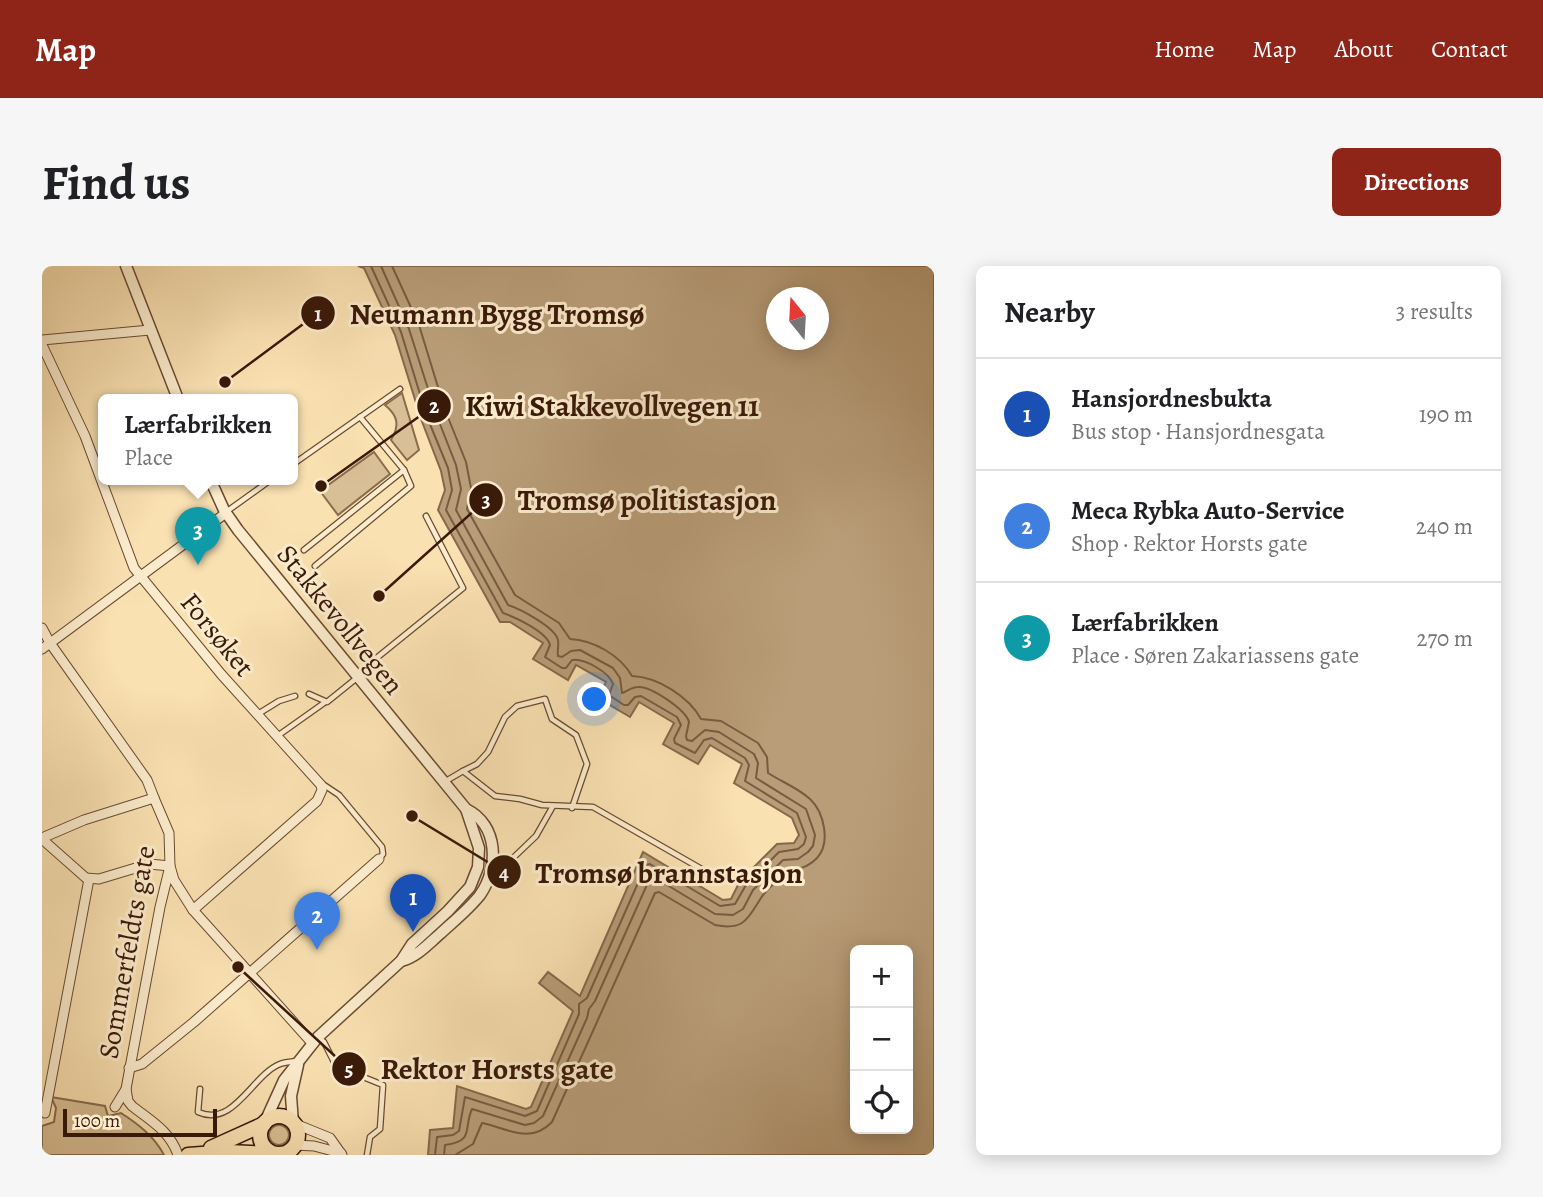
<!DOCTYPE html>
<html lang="en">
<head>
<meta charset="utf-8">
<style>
	:root { --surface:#fff; --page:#f6f6f6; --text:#202124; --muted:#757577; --line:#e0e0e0; --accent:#8f2418 }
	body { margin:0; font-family:Alegreya,serif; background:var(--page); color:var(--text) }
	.controls { position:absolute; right:21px; bottom:21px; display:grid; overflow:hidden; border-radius:10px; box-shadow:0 4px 18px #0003 }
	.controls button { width:63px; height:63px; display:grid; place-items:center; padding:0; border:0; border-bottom:2px solid var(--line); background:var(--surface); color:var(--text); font:35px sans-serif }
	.compass { position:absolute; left:724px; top:21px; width:63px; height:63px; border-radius:50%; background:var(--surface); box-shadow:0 4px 18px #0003; rotate:342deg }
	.scale { position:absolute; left:21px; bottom:18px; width:154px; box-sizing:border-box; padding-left:7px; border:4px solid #391908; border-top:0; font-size:19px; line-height:24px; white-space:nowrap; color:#391908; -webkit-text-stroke:5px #fceccd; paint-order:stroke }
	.you { position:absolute; left:553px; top:434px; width:24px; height:24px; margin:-18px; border:5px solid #fff; border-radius:50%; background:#1a73e8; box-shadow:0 0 0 10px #1a73e833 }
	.badge { display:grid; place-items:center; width:46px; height:46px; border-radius:50%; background:var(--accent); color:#fff; font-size:23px; font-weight:700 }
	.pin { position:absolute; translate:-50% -58px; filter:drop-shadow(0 2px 4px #0008) }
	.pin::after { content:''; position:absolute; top:37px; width:24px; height:21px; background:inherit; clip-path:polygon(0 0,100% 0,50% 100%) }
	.popup { position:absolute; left:56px; top:128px; width:200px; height:91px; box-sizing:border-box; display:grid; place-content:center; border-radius:10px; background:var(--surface); filter:drop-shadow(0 2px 5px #0005); font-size:23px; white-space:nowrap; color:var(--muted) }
	.popup b { font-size:26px; color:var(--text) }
	.popup::after { content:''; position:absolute; left:50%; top:100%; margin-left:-14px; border:14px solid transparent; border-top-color:var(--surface) }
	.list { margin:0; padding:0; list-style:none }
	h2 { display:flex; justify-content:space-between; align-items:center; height:91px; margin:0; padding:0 28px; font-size:30px }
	h2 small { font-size:23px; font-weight:400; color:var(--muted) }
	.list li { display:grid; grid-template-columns:46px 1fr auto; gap:21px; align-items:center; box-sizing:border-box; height:112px; padding:0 28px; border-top:2px solid var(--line) }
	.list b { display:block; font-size:26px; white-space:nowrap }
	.list p { margin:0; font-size:23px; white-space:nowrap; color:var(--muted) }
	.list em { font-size:23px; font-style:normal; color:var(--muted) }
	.icon { flex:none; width:38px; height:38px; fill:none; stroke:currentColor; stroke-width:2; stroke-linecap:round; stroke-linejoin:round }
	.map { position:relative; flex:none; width:892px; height:889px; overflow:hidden; border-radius:10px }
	header { display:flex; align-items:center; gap:42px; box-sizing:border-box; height:98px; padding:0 35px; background:var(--accent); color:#fff }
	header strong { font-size:33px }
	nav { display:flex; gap:38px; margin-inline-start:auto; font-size:24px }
	.intro { display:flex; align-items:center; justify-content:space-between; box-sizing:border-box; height:168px; padding:0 42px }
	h1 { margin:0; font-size:49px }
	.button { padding:18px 32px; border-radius:10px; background:var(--accent); color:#fff; font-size:24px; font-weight:700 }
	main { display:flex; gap:42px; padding:0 42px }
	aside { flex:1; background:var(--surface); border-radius:10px; box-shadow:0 4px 18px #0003 }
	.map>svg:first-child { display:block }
	.green { fill:#d9bf95; stroke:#896c4e; stroke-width:2 }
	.water { fill:#b89d78; stroke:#85684b; stroke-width:2; fill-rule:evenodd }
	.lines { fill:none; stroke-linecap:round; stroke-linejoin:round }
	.shore { stroke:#785b40; stroke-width:2 }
	.service-casing { stroke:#694b32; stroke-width:7 }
	.minor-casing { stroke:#694b32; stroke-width:11 }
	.tertiary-casing { stroke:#694b32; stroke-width:13 }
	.primary-casing { stroke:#391908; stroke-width:17 }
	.service { stroke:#fceccd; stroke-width:4.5 }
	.minor { stroke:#fceccd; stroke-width:9 }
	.tertiary { stroke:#fceccd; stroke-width:10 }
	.primary { stroke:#fae1b2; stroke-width:14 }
	.labels { text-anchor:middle; stroke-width:6; stroke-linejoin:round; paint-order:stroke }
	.street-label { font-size:28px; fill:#391908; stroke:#fceccd }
	.leader { fill:none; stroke:#391908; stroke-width:2.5 }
	.callout-dot { fill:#391908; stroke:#fceccd; stroke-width:2.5 }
	.mark-label { font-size:21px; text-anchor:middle; font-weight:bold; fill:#fff }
	.callout-label { font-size:30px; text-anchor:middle; font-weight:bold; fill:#391908; stroke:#fceccd; stroke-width:6; stroke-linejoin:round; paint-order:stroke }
</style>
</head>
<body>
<header>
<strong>Map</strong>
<nav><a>Home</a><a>Map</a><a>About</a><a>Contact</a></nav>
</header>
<div class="intro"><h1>Find us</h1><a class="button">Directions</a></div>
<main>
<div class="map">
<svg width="892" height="889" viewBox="0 0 892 889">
	<rect width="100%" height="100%" fill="#fae1b2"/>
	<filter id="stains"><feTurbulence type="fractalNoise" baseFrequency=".00286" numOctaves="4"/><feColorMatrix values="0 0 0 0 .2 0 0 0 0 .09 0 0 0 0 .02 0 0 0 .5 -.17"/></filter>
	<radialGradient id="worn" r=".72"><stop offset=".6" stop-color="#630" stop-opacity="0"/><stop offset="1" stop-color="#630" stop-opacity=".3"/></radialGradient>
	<g class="green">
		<path d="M360 127 377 184 365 194 349 174C358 159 356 150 343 139Z"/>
		<polygon points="332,186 348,208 296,249 278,225"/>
		<path d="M9 831 63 840 66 850 79 847C96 858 112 870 122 889H0V860L12 856 14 842Z"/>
		<circle cx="237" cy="869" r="10"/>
	</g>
	<path class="water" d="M316 0H892V889H386L388 864 411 862 415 820 484 843 489 841 531 745 497 717 506 706 538 730 601 586 681 634 689 633 698 615 735 578 752 577 757 569 750 552 692 517 700 498 668 479 656 498 621 478 632 457 597 436 588 451 556 432 564 416 534 399 526 414 491 393 501 377 468 356H458L396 244 403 224 399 205 379 153 353 69 322 2ZM734 32H776V74H734ZM813 684H866V863H813Z"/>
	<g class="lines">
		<g class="shore">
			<path d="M329 0 359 66 385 151 406 202 410 224 404 244 461 347C473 351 505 366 508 379L503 391 520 402H524L530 394C542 392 567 406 571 418L567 429 582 439H586L593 431 599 430 635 451 639 459 632 473 633 477 653 487 662 474 670 472 703 492 707 499 703 515 755 547 764 571 762 578 756 583 737 586 704 619 693 638 678 640 608 598 604 599 545 732 537 738V748L495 845 483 850 423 831 417 865 411 869 395 871 393 889"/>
			<path d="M339 0 367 63 394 148 414 199 419 223 414 244 466 339C478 343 513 361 516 374 517 380 515 385 516 390L520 391 529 385 538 384 571 402 578 412 580 427C585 425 590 421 596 421 609 420 644 444 647 456L644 470 645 474 650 475 663 464 677 466 712 488 716 497 714 512 764 543 773 569 771 580 766 586 756 593 741 594 711 624 701 643 691 649 673 648 612 611 608 612 553 735 547 743 545 752 501 850 492 857 483 859 430 843C421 863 433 875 403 879L402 889"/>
			<path d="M350 0 377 59 403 144 424 196 429 222 425 243 473 329 517 357 528 373C551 374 578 389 590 410 616 411 647 431 659 453L679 455 716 477 725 491 726 507C740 516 756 522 768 533 782 546 789 577 775 592 762 606 750 600 738 612 732 618 724 624 719 632 706 652 703 665 673 659L617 626 613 627 510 856C488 879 465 862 440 857L431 878 413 889"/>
		</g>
		<defs>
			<g id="service">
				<polyline points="250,199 358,123"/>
				<polyline points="184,246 230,213"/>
				<polyline points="262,284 362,204 318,151"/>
				<polyline points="273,300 369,220 362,204"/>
				<polyline points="316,407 421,322 384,250"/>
				<polyline points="267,428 285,436 316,411"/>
				<polyline points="216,448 237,435 253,430"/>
				<polyline points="234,471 282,437"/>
				<polyline points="421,505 435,498 446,486 463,451 475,440 503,433 510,453 534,469 545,498 530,542"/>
				<polyline points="404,515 421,505 453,530 478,533 500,539 551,541 677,613"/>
				<polyline points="279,517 297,529 340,581 341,588 337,593"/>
				<polyline points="449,613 494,570 511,540"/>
				<polyline points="277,772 282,776 294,800 341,819 338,863 328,871 325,889"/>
				<path d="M158 823 156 846C192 862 210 809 238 798 243 796 250 796 255 795"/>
			</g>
			<g id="minor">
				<polyline points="0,74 108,64"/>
				<polyline points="0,79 43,170 92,302 179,408 279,519 280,524 275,535 151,644"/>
				<polyline points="0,362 8,377 105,514 112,532"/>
				<polyline points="0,383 184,247"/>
				<polyline points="0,572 42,554 112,532 127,567 128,600 118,641 84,823 73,841"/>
				<polyline points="0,573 44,612 57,613 107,598 128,600 132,614 151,644 271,778"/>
				<polyline points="87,802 100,798 152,756 337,593"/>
				<path d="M84 823 86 835 90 840C109 855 128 865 136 889"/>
				<polyline points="3,847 47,613"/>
				<polyline points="251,857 288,872 300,889"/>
				<polyline points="253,879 272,880 299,887"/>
			</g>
			<g id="tertiary">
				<polyline points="84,0 136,133"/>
				<polyline points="168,213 182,244 196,264 424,543 437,582 436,601 428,621 406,645 370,678 359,695 276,771 242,814 222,858"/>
				<path d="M359 695C375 691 386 678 399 667 412 655 427 643 438 629 457 602 457 559 424 543"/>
				<polyline points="251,857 249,830 256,799"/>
			</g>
			<g id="primary">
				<circle cx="237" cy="869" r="19"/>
				<polyline points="169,882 222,858"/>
				<polyline points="146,889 187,886 229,888"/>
			</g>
		</defs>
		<use href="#service" class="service-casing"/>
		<use href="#minor" class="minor-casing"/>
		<use href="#tertiary" class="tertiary-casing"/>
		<use href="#primary" class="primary-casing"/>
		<use href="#service" class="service"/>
		<use href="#minor" class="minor"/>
		<use href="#tertiary" class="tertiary"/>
		<use href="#primary" class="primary"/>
	</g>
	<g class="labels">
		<g class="street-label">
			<text transform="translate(299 353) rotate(51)" y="10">Stakkevollvegen</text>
			<text transform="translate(176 368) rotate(51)" y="10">Forsøket</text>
			<text transform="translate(84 686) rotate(-80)" y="10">Sommerfeldts gate</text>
		</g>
	</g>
	<path class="leader" d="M183 116L276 47M279 220L392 140M337 330L444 234M370 550L462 606M196 701L307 803"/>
	<g class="callout-dot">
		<circle cx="183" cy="116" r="7"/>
		<circle cx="279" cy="220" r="7"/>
		<circle cx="337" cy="330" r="7"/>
		<circle cx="370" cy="550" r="7"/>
		<circle cx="196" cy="701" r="7"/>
		<circle cx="276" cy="47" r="18"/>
		<circle cx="392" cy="140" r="18"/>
		<circle cx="444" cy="234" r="18"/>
		<circle cx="462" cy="606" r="18"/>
		<circle cx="307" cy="803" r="18"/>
	</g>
	<g class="mark-label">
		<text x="276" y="55">1</text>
		<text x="392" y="147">2</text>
		<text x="444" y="241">3</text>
		<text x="462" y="614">4</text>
		<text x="307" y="810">5</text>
	</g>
	<g class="callout-label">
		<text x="455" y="58">Neumann Bygg Tromsø</text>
		<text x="570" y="150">Kiwi Stakkevollvegen 11</text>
		<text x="605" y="244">Tromsø politistasjon</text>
		<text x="627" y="617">Tromsø brannstasjon</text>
		<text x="455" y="813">Rektor Horsts gate</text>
	</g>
	<rect width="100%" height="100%" filter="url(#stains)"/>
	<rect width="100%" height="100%" fill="url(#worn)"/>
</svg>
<div class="controls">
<button>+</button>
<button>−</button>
<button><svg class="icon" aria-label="locate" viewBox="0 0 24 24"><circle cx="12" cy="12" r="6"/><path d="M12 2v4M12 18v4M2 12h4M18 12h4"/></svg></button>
</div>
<svg class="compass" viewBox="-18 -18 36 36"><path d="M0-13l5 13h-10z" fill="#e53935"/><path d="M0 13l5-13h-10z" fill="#757577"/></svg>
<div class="scale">100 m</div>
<div class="you"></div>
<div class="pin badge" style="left:371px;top:666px;background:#1a4fb4">1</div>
<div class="pin badge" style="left:275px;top:684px;background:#3f7fe0">2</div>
<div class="pin badge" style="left:156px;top:299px;background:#0f9aa8">3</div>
<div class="popup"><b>Lærfabrikken</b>Place</div>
</div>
<aside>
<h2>Nearby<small>3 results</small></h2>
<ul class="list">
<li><span class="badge" style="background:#1a4fb4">1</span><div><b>Hansjordnesbukta</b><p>Bus stop · Hansjordnesgata</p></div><em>190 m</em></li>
<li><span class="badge" style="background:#3f7fe0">2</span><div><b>Meca Rybka Auto-Service</b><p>Shop · Rektor Horsts gate</p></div><em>240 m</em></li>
<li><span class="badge" style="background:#0f9aa8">3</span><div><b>Lærfabrikken</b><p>Place · Søren Zakariassens gate</p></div><em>270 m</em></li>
</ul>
</aside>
</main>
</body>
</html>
